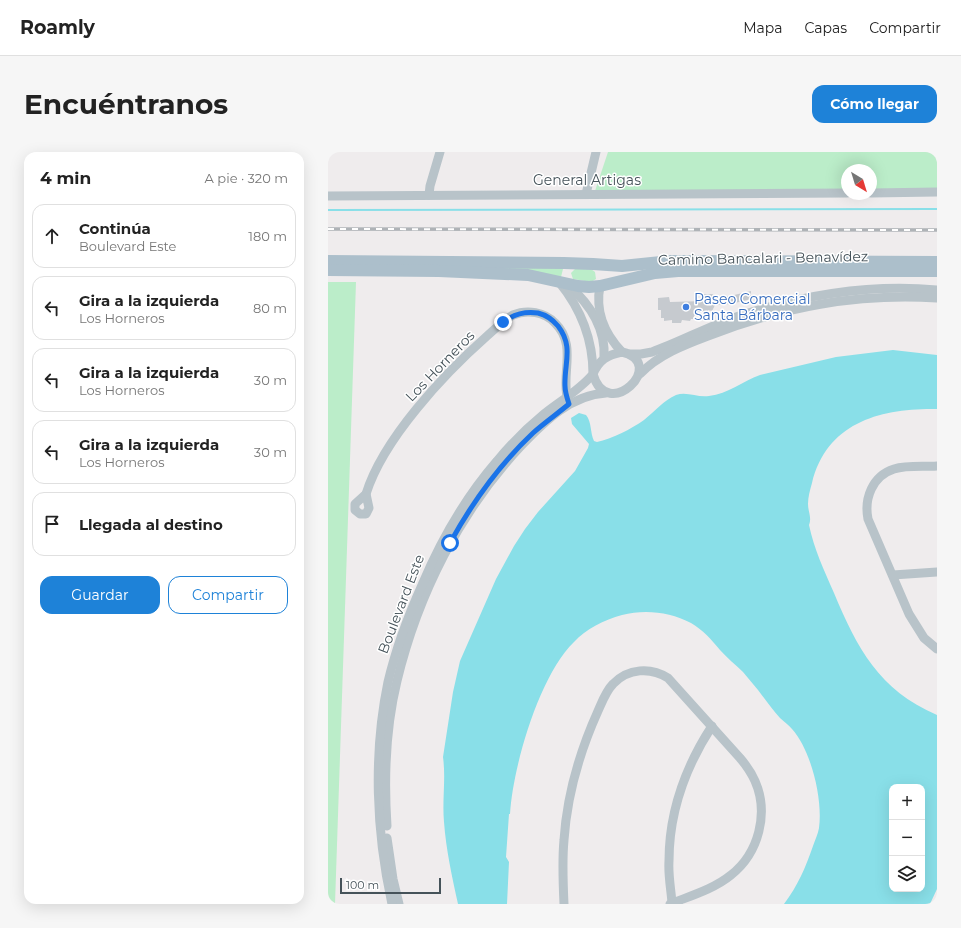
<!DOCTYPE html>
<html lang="es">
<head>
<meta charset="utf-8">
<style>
	:root { --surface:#fff; --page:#f6f6f6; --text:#222; --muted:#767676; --line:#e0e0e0; --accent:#1e82d8 }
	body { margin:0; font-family:Montserrat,sans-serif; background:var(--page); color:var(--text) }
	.controls { position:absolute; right:12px; bottom:12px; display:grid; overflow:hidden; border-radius:8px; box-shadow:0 4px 16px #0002 }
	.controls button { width:36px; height:36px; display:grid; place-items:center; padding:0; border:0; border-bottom:1px solid var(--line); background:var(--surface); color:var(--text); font:20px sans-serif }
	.compass { position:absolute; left:513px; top:12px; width:36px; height:36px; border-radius:50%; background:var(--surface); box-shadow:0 4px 16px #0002; rotate:142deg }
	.scale { position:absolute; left:12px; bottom:10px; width:101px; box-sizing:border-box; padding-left:4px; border:2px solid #455259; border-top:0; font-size:11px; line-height:14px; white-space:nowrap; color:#455259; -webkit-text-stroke:3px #fff; paint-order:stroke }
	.stop { position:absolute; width:12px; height:12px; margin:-9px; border:3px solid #1a73e8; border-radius:50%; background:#fff }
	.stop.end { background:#1a73e8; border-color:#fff; box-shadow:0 1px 4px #0008 }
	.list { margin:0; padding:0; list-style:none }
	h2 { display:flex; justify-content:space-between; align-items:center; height:52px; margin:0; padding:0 16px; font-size:17px }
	h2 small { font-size:13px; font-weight:400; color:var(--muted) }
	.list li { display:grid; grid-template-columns:26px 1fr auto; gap:12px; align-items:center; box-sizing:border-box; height:64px; margin:0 8px 8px; padding:0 8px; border:1px solid var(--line); border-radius:12px }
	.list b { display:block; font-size:15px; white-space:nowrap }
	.list p { margin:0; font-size:13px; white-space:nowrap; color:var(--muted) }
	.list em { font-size:13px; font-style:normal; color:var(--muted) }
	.actions { display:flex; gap:8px; padding:12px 16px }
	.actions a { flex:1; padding:9px 0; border:1px solid var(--accent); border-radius:12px; text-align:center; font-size:14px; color:var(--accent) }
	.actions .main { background:var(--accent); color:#fff }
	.icon { flex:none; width:22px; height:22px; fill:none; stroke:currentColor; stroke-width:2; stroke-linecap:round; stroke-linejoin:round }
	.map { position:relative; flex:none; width:609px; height:752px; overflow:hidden; border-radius:12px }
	header { display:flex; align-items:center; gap:24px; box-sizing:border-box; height:56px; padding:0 20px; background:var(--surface); border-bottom:1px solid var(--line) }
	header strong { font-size:19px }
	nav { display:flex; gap:22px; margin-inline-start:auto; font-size:14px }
	.intro { display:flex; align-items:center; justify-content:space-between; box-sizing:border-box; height:96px; padding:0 24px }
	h1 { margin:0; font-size:28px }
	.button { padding:10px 18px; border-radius:12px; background:var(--accent); color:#fff; font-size:14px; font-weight:700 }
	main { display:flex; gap:24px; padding:0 24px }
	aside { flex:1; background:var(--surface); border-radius:12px; box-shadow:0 4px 16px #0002 }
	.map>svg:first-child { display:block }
	.green { fill:#bbedc9 }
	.water { fill:#89dfe8; fill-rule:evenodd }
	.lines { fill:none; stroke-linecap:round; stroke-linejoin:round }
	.stream { stroke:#89dfe8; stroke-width:2 }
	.building { fill:#c6cacf }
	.minor { stroke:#b8c3c9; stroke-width:9 }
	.major { stroke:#acbfcb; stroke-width:12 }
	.rail-casing { stroke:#afb3b7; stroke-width:3.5 }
	.rail { stroke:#fff; stroke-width:2; stroke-dasharray:6; stroke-linecap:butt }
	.route { stroke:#1a73e8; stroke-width:5 }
	.shop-dot { fill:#3f7fe0; stroke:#fff; stroke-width:1.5 }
	.labels { text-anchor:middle; stroke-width:3; stroke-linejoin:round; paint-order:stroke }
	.street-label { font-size:14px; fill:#455259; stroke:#fff }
	.shop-label { font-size:14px; fill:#366cbe; stroke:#fff; text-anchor:start }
</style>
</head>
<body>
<header>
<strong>Roamly</strong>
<nav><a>Mapa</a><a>Capas</a><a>Compartir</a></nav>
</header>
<div class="intro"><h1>Encuéntranos</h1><a class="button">Cómo llegar</a></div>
<main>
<aside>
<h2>4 min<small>A pie · 320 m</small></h2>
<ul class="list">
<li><svg class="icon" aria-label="ahead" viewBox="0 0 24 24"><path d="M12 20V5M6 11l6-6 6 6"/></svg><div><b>Continúa</b><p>Boulevard Este</p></div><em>180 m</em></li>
<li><svg class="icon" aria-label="left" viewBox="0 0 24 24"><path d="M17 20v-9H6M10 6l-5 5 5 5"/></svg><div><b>Gira a la izquierda</b><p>Los Horneros</p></div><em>80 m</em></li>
<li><svg class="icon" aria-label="left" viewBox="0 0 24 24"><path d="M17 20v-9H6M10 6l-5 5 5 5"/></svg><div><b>Gira a la izquierda</b><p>Los Horneros</p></div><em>30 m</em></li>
<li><svg class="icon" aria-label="left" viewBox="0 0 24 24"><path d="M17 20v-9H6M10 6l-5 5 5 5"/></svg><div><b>Gira a la izquierda</b><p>Los Horneros</p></div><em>30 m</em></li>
<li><svg class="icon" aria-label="arrive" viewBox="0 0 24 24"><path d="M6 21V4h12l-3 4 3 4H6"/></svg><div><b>Llegada al destino</b></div></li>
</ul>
<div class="actions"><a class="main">Guardar</a><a>Compartir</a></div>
</aside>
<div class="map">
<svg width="609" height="752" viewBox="0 0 609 752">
	<rect width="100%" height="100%" fill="#efeced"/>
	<g class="green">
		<polygon points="280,0 609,0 609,38 543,39 543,18 519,18 519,40 265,45"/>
		<polygon points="0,112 235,116 235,117 233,125"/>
		<polygon points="247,117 263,117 267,120 268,127 263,130 245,127 243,121"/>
		<polygon points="0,130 28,130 7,752 0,752"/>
	</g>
	<path class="water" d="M565 198 609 203V257C553 256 499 270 484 331 482 338 480 345 480 352 480 360 484 365 481 373 486 397 496 418 506 441 529 496 551 538 609 563V737L602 752H456C470 733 477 717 485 694 487 688 490 682 491 676 495 647 483 598 464 577 461 573 456 570 452 566 444 557 437 547 430 538 425 532 420 526 415 520 408 513 399 506 392 498 383 487 375 478 363 471 342 460 317 457 294 463 276 468 258 477 246 490 211 524 185 614 182 662H181L178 705 181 710 179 752H130C124 725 118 697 116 670 114 648 118 627 115 605L125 540 132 509 168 427 186 394 197 377 210 360 247 319 260 296 261 292 244 272 243 266 251 261 258 263C264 270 262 281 266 289L269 290C284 287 303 277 316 268 326 260 336 248 348 243 359 239 370 246 381 244 400 242 415 229 432 223L508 205ZM564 635H594V737H564Z"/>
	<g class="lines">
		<polyline class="stream" points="0,58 609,57"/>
	</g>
	<polygon class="building" points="423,139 423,147 403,152 387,153 384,159 380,158 380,160 368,160 365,167 363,167 362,169 354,168 353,171 344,171 344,168 336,169 336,166 333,166 333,158 330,158 330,146 341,145 342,150 376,149 376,142 385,142 384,144 402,144"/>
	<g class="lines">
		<g class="minor">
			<polyline points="543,41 609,40"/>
			<polyline points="258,42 268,0"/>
			<polyline points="101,43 102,34 112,0"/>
			<polyline points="0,44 519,41"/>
			<path d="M239 132C261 151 278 176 276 206"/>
			<path d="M272 134C267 159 277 182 294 200"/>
			<path d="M294 200C341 211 279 272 265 222 271 208 279 203 294 200Z"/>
			<path d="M301 202H313L324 200C354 189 383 173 414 163 476 143 544 132 609 138"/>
			<path d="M312 222C330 203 356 193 380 184 455 155 528 141 609 146"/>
			<path d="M609 314C595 315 579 313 566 317 544 324 536 347 540 367L581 462 596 486 609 497"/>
			<path d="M38 342C55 287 116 222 159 184 167 177 176 168 185 163 199 157 217 160 227 171 250 193 232 223 240 249"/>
			<polygon points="38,342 41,356 38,362 32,362 27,358 27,352"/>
			<polyline points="565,423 609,420"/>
			<path d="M59 674C56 628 58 574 69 529 90 442 132 359 193 294 217 269 243 243 278 241"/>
			<polyline points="59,686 65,727 71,752"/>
			<path d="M344 751C343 737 340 723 341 709 341 660 358 614 384 574"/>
			<path d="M64 752C48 680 45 602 60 530 68 496 80 464 94 433 113 388 137 346 169 309 183 292 199 276 216 262 232 249 252 238 265 222 265 187 253 157 231 130"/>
			<path d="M236 752C235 731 234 709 236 688 239 643 252 599 270 559 274 550 278 539 285 532 300 516 323 515 340 526L412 606C418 613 423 620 427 629 441 661 431 701 403 723 386 737 362 744 342 752"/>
		</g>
		<g class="major">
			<polyline points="0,109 236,111 265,112 294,114 343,109 609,110"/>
			<polyline points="0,118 111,119 200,123 250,134 261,135 272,134 327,121 350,119 609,119"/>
		</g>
		<defs>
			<polyline id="rail" points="0,77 609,78"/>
		</defs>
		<use href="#rail" class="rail-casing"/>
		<use href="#rail" class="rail"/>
	</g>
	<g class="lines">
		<path class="route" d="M122 391C144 351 172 312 205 281 216 271 229 262 241 252 239 246 237 240 237 234 236 211 246 195 230 174 225 168 218 163 210 161 196 159 186 162 175 170"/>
	</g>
	<circle class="shop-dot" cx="358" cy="155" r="4"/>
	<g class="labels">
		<g class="street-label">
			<text x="259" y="33">General Artigas</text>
			<text transform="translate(435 106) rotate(-1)" y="5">Camino Bancalari - Benavídez</text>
			<text transform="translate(112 214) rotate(-46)" y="5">Los Horneros</text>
			<text transform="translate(73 452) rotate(-69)" y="5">Boulevard Este</text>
		</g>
		<g class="shop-label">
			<text x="366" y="152">Paseo Comercial<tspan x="366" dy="16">Santa Bárbara</tspan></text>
		</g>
	</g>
</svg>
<div class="controls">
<button>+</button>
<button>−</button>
<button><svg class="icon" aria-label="layers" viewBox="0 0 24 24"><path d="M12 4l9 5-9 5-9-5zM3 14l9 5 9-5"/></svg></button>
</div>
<svg class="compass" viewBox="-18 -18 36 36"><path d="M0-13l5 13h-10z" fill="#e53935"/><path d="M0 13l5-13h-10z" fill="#767676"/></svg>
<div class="scale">100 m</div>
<div class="stop" style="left:122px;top:391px"></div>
<div class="stop end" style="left:175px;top:170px"></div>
</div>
</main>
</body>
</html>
